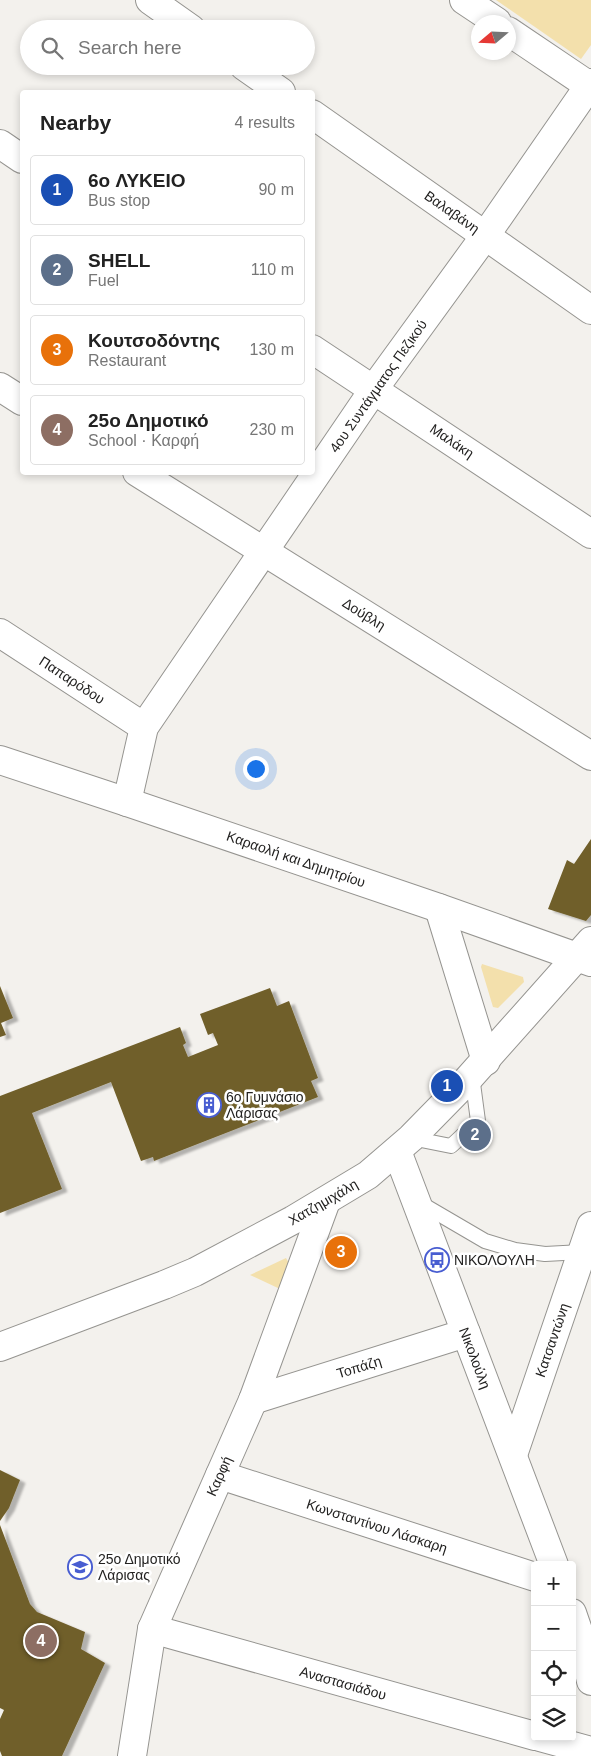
<!DOCTYPE html>
<html lang="en">
<head>
<meta charset="utf-8">
<style>
	:root { --surface:#fff; --page:#f6f6f6; --text:#222; --muted:#767676; --line:#e0e0e0; --accent:#485dd1 }
	body { margin:0; font-family:Helvetica,sans-serif; background:var(--page); color:var(--text) }
	.controls { position:absolute; right:15px; bottom:15px; display:grid; overflow:hidden; border-radius:5px; box-shadow:0 2px 8px #0003 }
	.controls button { width:45px; height:45px; display:grid; place-items:center; padding:0; border:0; border-bottom:1px solid var(--line); background:var(--surface); color:var(--text); font:25px sans-serif }
	.compass { position:absolute; left:471px; top:15px; width:45px; height:45px; border-radius:50%; background:var(--surface); box-shadow:0 2px 8px #0003; rotate:251deg }
	.you { position:absolute; left:255px; top:768px; width:18px; height:18px; margin:-12px; border:4px solid #fff; border-radius:50%; background:#1a73e8; box-shadow:0 0 0 8px #1a73e833 }
	.badge { display:grid; place-items:center; width:32px; height:32px; border-radius:50%; background:var(--accent); color:#fff; font-size:16px; font-weight:700 }
	.pin { position:absolute; translate:-50% -50%; border:2px solid #fff; box-shadow:0 1px 5px #0006 }
	.list { margin:0; padding:0; list-style:none }
	h2 { display:flex; justify-content:space-between; align-items:center; height:65px; margin:0; padding:0 20px; font-size:21px }
	h2 small { font-size:16px; font-weight:400; color:var(--muted) }
	.list li { display:grid; grid-template-columns:32px 1fr auto; gap:15px; align-items:center; box-sizing:border-box; height:70px; margin:0 10px 10px; padding:0 10px; border:1px solid var(--line); border-radius:5px }
	.list b { display:block; font-size:19px; white-space:nowrap }
	.list p { margin:0; font-size:16px; white-space:nowrap; color:var(--muted) }
	.list em { font-size:16px; font-style:normal; color:var(--muted) }
	.icon { flex:none; width:28px; height:28px; fill:none; stroke:currentColor; stroke-width:2; stroke-linecap:round; stroke-linejoin:round }
	.map { position:relative; flex:none; width:591px; height:1756px; overflow:hidden }
	.search { position:absolute; background:var(--surface); box-shadow:0 2px 8px #0003; left:20px; top:20px; width:295px; height:55px; display:flex; align-items:center; gap:12px; box-sizing:border-box; padding:0 18px; border-radius:28px; color:var(--muted); font-size:19px }
	.panel { position:absolute; background:var(--surface); box-shadow:0 2px 8px #0003; left:20px; top:90px; width:295px; height:385px; border-radius:5px }
	.map>svg:first-child { display:block }
	.green { fill:#f3e0ac }
	.building { fill:#705f2a; filter:url(#shadow) }
	.lines { fill:none; stroke-linecap:round; stroke-linejoin:round }
	.lane-casing { stroke:#959490; stroke-width:16 }
	.street-casing { stroke:#959490; stroke-width:30 }
	.secondary-casing { stroke:#959490; stroke-width:30 }
	.lane { stroke:#fff; stroke-width:14 }
	.street { stroke:#fff; stroke-width:28 }
	.secondary { stroke:#fff; stroke-width:28 }
	.labels { text-anchor:middle; stroke-width:5; stroke-linejoin:round; paint-order:stroke }
	.street-label { font-size:14px; fill:#232221; stroke:#fff }
	.poi-label { font-size:14px; fill:#232221; stroke:#fff; text-anchor:start }
</style>
</head>
<body>
<div class="map">
<svg width="591" height="1756" viewBox="0 0 591 1756">
	<defs>
		<filter id="shadow"><feDropShadow dx="5.5" dy="3" stdDeviation="1" flood-color="#0004"/></filter>
	</defs>
	<rect width="100%" height="100%" fill="#f3f1ed"/>
	<g class="green">
		<polygon points="496,0 591,0 591,45 581,59"/>
		<polygon points="482,964 523,977 524,982 498,1008 493,1007 481,967"/>
		<polygon points="286,1258 290,1265 280,1289 250,1275"/>
	</g>
	<g class="building">
		<polygon points="591,839 591,915 586,921 548,909 567,860 574,864"/>
		<polygon points="0,986 13,1018 1,1023 6,1035 0,1037"/>
		<polygon points="270,988 277,1006 289,1001 318,1078 311,1081 318,1097 154,1161 153,1157 141,1161 111,1082 32,1113 62,1189 0,1213 0,1096 180,1027 186,1043 183,1045 188,1057 218,1045 213,1033 208,1035 200,1014"/>
		<polygon points="0,1470 20,1480 9,1508 0,1521"/>
		<polygon points="0,1525 30,1604 37,1612 85,1632 81,1649 105,1663 62,1756 2,1756 0,1751 0,1719 4,1710 0,1708"/>
	</g>
	<g class="lines">
		<defs>
			<g id="lane">
				<polyline points="411,1138 451,1146 478,1121 472,1076"/>
				<polyline points="420,1203 485,1241 515,1250 545,1254 582,1252"/>
			</g>
			<g id="street">
				<polyline points="150,0 191,29"/>
				<polyline points="464,0 497,22"/>
				<polyline points="508,31 591,87"/>
				<polyline points="244,66 281,92"/>
				<polyline points="312,114 591,310"/>
				<polyline points="0,144 22,159"/>
				<polyline points="312,349 591,534"/>
				<polyline points="0,387 22,401"/>
				<polyline points="137,472 591,756"/>
				<polyline points="0,633 144,727"/>
				<polyline points="127,802 144,727 381,379 485,236 591,83"/>
				<polyline points="397,1151 554,1565"/>
				<polyline points="253,1400 466,1333"/>
				<polyline points="513,1455 591,1226"/>
				<polyline points="220,1475 535,1577"/>
				<polyline points="572,1613 582,1642 591,1681"/>
				<polyline points="152,1629 535,1736"/>
				<polyline points="540,1737 591,1751"/>
				<polyline points="132,1756 152,1629 253,1400 326,1201"/>
			</g>
			<g id="secondary">
				<polyline points="0,760 127,802 439,908 591,962"/>
				<polyline points="439,908 486,1061"/>
				<polyline points="0,1347 164,1285 195,1272 293,1220 368,1175 411,1138 461,1087 591,941"/>
			</g>
		</defs>
		<use href="#lane" class="lane-casing"/>
		<use href="#street" class="street-casing"/>
		<use href="#secondary" class="secondary-casing"/>
		<use href="#lane" class="lane"/>
		<use href="#street" class="street"/>
		<use href="#secondary" class="secondary"/>
	</g>
	<defs>
		<symbol id="building-ring" viewBox="-11 -11 22 22"><circle r="9.5" fill="#fff" stroke="#485dd1" stroke-width="1.5"/><path d="M-4-6H4V6H1V3H-1V6H-4ZM-2.5-4.3h1.7v1.8h-1.7ZM.8-4.3h1.7v1.8H.8ZM-2.5-1h1.7V.8h-1.7ZM.8-1h1.7V.8H.8Z" fill="#485dd1"/></symbol>
		<symbol id="bus-ring" viewBox="-11 -11 22 22"><circle r="9.5" fill="#fff" stroke="#485dd1" stroke-width="1.5"/><path d="M-5-6H5V4H4V6H2V4H-2V6H-4V4H-5ZM-3.5-4V0h7V-4ZM-3.5 1.2v1.5H-2V1.2ZM2 1.2v1.5H3.5V1.2Z" fill="#485dd1"/></symbol>
		<symbol id="school-ring" viewBox="-11 -11 22 22"><circle r="9.5" fill="#fff" stroke="#485dd1" stroke-width="1.5"/><path d="M0-5L7-2L0 1L-7-2ZM-4 1L0 2.5L4 1V4Q0 6-4 4Z" fill="#485dd1"/></symbol>
	</defs>
	<g fill-rule="evenodd">
		<use href="#building-ring" x="195" y="1091" width="28" height="28"/>
		<use href="#bus-ring" x="423" y="1246" width="28" height="28"/>
		<use href="#school-ring" x="66" y="1553" width="28" height="28"/>
	</g>
	<g class="labels">
		<g class="street-label">
			<text transform="translate(452 212) rotate(35)" y="5">Βαλαβάνη</text>
			<text transform="translate(378 386) rotate(-55)" y="5">4ου Συντάγματος Πεζικού</text>
			<text transform="translate(452 441) rotate(34)" y="5">Μαλάκη</text>
			<text transform="translate(364 614) rotate(32)" y="5">Δούβλη</text>
			<text transform="translate(72 680) rotate(33)" y="5">Παπαρόδου</text>
			<text transform="translate(296 859) rotate(19)" y="5">Καραολή και Δημητρίου</text>
			<text transform="translate(323 1202) rotate(-30)" y="5">Χατζημιχάλη</text>
			<text transform="translate(552 1340) rotate(-71)" y="5">Κατσαντώνη</text>
			<text transform="translate(475 1358) rotate(69)" y="5">Νικολούλη</text>
			<text transform="translate(359 1367) rotate(-17)" y="5">Τοπάζη</text>
			<text transform="translate(219 1476) rotate(-66)" y="5">Καρφή</text>
			<text transform="translate(377 1526) rotate(18)" y="5">Κωνσταντίνου Λάσκαρη</text>
			<text transform="translate(343 1683) rotate(16)" y="5">Αναστασιάδου</text>
		</g>
		<g class="poi-label">
			<text x="226" y="1102">6ο Γυμνάσιο<tspan x="226" dy="16">Λάρισας</tspan></text>
			<text x="454" y="1265">ΝΙΚΟΛΟΥΛΗ</text>
			<text x="98" y="1564">25ο Δημοτικό<tspan x="98" dy="16">Λάρισας</tspan></text>
		</g>
	</g>
</svg>
<div class="controls">
<button>+</button>
<button>−</button>
<button><svg class="icon" aria-label="locate" viewBox="0 0 24 24"><circle cx="12" cy="12" r="6"/><path d="M12 2v4M12 18v4M2 12h4M18 12h4"/></svg></button>
<button><svg class="icon" aria-label="layers" viewBox="0 0 24 24"><path d="M12 4l9 5-9 5-9-5zM3 14l9 5 9-5"/></svg></button>
</div>
<svg class="compass" viewBox="-18 -18 36 36"><path d="M0-13l5 13h-10z" fill="#e53935"/><path d="M0 13l5-13h-10z" fill="#767676"/></svg>
<div class="you"></div>
<div class="pin badge" style="left:447px;top:1086px;background:#1a4fb4">1</div>
<div class="pin badge" style="left:475px;top:1135px;background:#5c6f8a">2</div>
<div class="pin badge" style="left:341px;top:1252px;background:#e8710a">3</div>
<div class="pin badge" style="left:41px;top:1641px;background:#8d6e63">4</div>
<div class="search"><svg class="icon" aria-label="search" viewBox="0 0 24 24"><circle cx="10" cy="10" r="6"/><path d="M15 15l6 6"/></svg>Search here</div>
<section class="panel">
<h2>Nearby<small>4 results</small></h2>
<ul class="list">
<li><span class="badge" style="background:#1a4fb4">1</span><div><b>6o ΛΥΚΕΙΟ</b><p>Bus stop</p></div><em>90 m</em></li>
<li><span class="badge" style="background:#5c6f8a">2</span><div><b>SHELL</b><p>Fuel</p></div><em>110 m</em></li>
<li><span class="badge" style="background:#e8710a">3</span><div><b>Κουτσοδόντης</b><p>Restaurant</p></div><em>130 m</em></li>
<li><span class="badge" style="background:#8d6e63">4</span><div><b>25ο Δημοτικό</b><p>School · Καρφή</p></div><em>230 m</em></li>
</ul>
</section>
</div>
</body>
</html>
